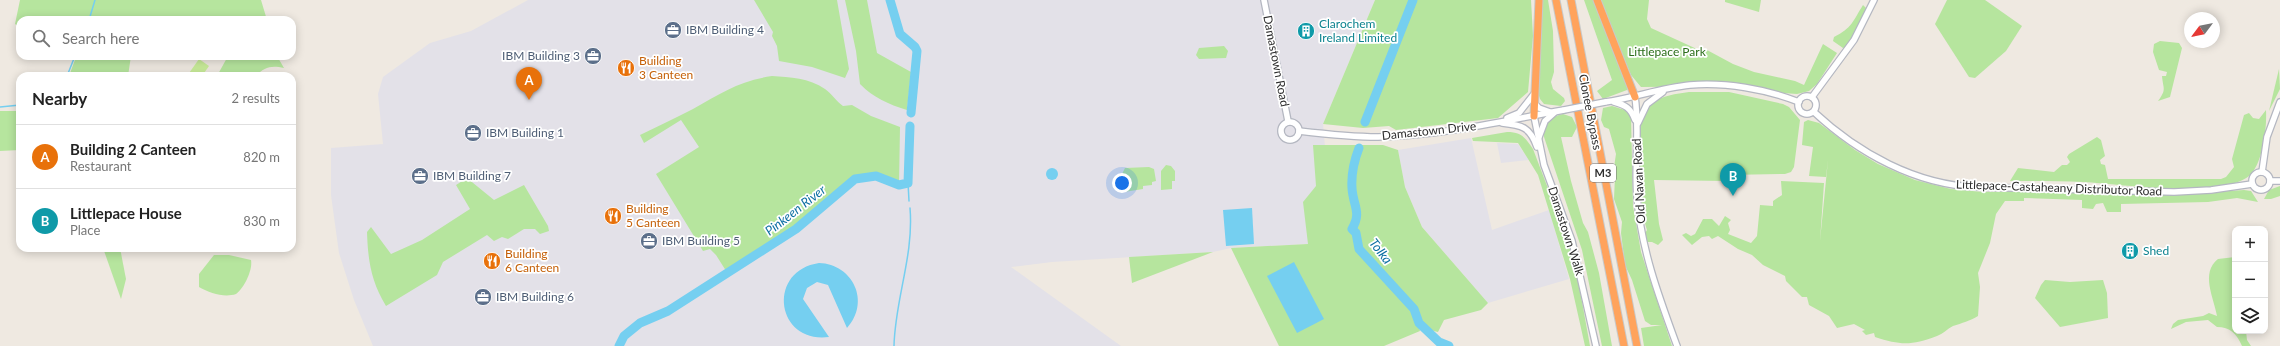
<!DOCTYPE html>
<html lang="en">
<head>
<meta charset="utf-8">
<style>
	:root { --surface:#fff; --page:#f6f6f6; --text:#222; --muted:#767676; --line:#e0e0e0; --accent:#db2777 }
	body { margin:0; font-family:Lato,sans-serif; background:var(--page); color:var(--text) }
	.controls { position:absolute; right:12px; bottom:12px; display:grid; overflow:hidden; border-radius:8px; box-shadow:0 2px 10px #0003 }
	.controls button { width:36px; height:36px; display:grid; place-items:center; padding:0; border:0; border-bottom:1px solid var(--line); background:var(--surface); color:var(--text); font:20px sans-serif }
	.compass { position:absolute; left:2184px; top:12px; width:36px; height:36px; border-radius:50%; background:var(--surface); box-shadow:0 2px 10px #0003; rotate:238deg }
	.you { position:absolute; left:1122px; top:183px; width:14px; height:14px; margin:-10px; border:3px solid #fff; border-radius:50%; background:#1a73e8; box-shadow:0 0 0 6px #1a73e833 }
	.badge { display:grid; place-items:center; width:26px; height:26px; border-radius:50%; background:var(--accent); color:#fff; font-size:13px; font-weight:700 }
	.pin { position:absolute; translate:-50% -33px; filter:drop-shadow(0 1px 2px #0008) }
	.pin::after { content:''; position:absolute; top:21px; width:14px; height:12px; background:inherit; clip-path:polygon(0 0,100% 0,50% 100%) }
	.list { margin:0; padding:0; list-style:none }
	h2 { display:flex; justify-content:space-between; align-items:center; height:52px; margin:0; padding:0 16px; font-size:17px }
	h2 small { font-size:13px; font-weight:400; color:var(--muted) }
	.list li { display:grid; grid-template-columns:26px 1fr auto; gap:12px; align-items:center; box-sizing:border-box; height:64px; padding:0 16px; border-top:1px solid var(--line) }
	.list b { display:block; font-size:15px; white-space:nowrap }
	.list p { margin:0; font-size:13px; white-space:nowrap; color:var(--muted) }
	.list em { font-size:13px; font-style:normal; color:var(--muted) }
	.icon { flex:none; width:22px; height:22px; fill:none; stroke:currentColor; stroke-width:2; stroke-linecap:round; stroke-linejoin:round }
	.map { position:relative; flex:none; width:2280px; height:346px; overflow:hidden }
	.search { position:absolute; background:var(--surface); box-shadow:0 2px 10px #0003; left:16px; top:16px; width:280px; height:44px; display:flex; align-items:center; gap:10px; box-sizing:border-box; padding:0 14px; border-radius:12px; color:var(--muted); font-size:15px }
	.panel { position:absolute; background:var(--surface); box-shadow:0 2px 10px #0003; left:16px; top:72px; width:280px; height:180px; border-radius:12px }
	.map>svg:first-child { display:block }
	.industrial { fill:#e3e1e8 }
	.green { fill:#b6e59e }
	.pitch { fill:#c9ec9a }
	.water { fill:#75cff0 }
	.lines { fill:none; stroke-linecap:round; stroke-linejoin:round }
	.stream { stroke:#75cff0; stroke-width:1.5 }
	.river { stroke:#75cff0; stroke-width:9 }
	.secondary-casing { stroke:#b4b7c1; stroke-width:8 }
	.highway-casing { stroke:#c9c9c9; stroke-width:9 }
	.secondary { stroke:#fff; stroke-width:5.5 }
	.highway { stroke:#ffa35c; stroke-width:7 }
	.secondary-bridge-casing { stroke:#b4b7c1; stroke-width:8; stroke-linecap:butt }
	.secondary-bridge { stroke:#fff; stroke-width:5.5 }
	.labels { text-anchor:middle; stroke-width:3.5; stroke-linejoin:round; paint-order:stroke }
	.shield { fill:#fff; stroke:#6d6d6d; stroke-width:1 }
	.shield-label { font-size:11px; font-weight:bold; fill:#2e2e2e }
	.culture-label { font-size:12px; fill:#0d838f; stroke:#fff; text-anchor:start }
	.service-label { font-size:12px; fill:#4e5e75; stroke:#fff; text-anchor:start }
	.park-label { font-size:12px; fill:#2c6e1b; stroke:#fff }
	.food-label { font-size:12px; fill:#c56008; stroke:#fff; text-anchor:start }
	.street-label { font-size:12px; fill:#2e2e2e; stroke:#fff }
	.water-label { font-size:13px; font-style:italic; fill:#0d6fa3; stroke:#fff }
</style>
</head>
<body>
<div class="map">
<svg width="2280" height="346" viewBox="0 0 2280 346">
	<rect width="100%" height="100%" fill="#efe9e1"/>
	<g class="industrial">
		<polygon points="528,0 1375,0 1323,124 1332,228 1308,244 1231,248 1213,252 1052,262 1011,267 1121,346 373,346 354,300 339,253 331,195 331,148 383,144 378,94 383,77 430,43 471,31"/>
		<polygon points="1471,138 1492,230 1549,210 1569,279 1488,303 1422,227 1405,187 1398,150"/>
		<polygon points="1497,143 1518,144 1529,160 1501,163"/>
	</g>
	<g class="green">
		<polygon points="20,0 261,0 267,20 20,20 20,27 15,24"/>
		<polygon points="754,0 837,0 849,69 845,78 812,67 779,61 777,46 772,36 773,32"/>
		<path d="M845 0H867L877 53 911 72 907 110C888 104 874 98 860 84L856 51Z"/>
		<polygon points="1375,0 1531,0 1533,36 1528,92 1498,118 1396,130 1389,126 1363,128 1323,124"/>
		<polygon points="1541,0 1548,0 1553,31 1554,72 1551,82 1553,89 1564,98 1565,101 1561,106 1544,104 1540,99 1537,89"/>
		<polygon points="1584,0 1594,0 1629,84 1627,90 1603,99 1597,91 1612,80"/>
		<polygon points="1600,0 1649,0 1647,19 1651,28 1699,50 1707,50 1733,64 1754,72 1795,81 1804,85 1823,44 1837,53 1817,84 1809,91 1797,94 1783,93 1753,86 1641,87 1631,75"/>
		<polygon points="1725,0 1761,0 1759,12 1725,2"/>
		<polygon points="1947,0 1985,0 2022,26 2006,51 1975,78 1969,77 1935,24"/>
		<path d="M1863 5 1867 9 1847 47 1843 48 1833 41 1834 37C1852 28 1853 21 1863 5Z"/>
		<path d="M2160 41 2179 43 2182 48 2170 97 2158 101C2167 89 2163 89 2162 76H2166L2167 72 2159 70 2153 52 2154 44Z"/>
		<polygon points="1224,46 1228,51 1226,58 1199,59 1196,55 1199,48"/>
		<polygon points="74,56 131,56 128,76 69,76 76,57"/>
		<path d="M228 56H277L284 68C271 65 265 67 255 76H217Z"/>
		<polygon points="2279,69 2280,89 2269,111"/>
		<path d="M772 76C790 77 809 78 825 89 832 94 836 101 843 106L852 105 871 116 900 127 899 185 877 176 855 179 796 229 728 274 716 255 710 249 703 251 656 174 699 147 681 120 644 143 640 135C658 126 676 118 693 109 721 93 739 81 772 76Z"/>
		<path d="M1689 92H1729L1783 104 1789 107 1800 120 1794 167 1791 172 1785 174 1727 175 1726 181 1654 180 1659 224 1663 240 1658 245 1652 242H1646L1644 235 1647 230C1639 203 1628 125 1652 104 1662 95 1676 94 1689 92Z"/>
		<polygon points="1612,106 1628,111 1631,115 1633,206 1641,252 1672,346 1644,346 1641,328 1662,325 1651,325 1645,321 1632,280 1625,265 1621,233 1622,222 1614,199 1615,176 1614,167 1616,154 1609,129 1604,127 1601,120 1603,108"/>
		<path d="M2266 110C2267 127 2263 164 2249 176 2221 199 2119 184 2083 182 2059 181 2034 181 2010 181L2018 168 2054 172 2062 165H2067L2070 162 2067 157 2069 154 2097 137 2101 140 2105 156 2100 160 2101 164 2105 165 2108 179H2221L2226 177 2234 167 2232 159 2244 115 2249 113 2253 118 2259 119Z"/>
		<polygon points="0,111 20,111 20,150 0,151"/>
		<path d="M1563 114 1572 117 1577 127 1572 137H1561L1571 181 1583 223 1588 232 1599 273 1612 346H1602L1582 250 1544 137C1543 124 1551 116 1563 114Z"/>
		<path d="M1808 120 1819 123 1855 150 1878 164 1915 180 1951 189 1983 192 2033 191 2171 195 2244 190 2251 191 2258 202 2237 198 2208 202 2121 204V212H2107L2103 203 2096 204 2093 209 2082 208V200L2024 198V201H2005L1996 214 1990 243 1978 273 1980 287 1978 316C1970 321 1962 323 1953 326 1947 329 1943 334 1937 336 1911 346 1900 345 1875 337L1874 333 1866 335 1862 331 1865 330 1854 324 1837 328 1829 316 1809 305 1807 297H1802L1786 281 1785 276 1763 265 1752 255 1738 249 1718 236 1712 239 1709 236 1702 237 1692 245 1682 235 1686 233 1691 236 1695 234 1703 219H1712L1719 226 1725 216 1731 220 1728 223 1730 230 1728 234 1751 243 1757 236 1760 205 1773 206V201L1782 195 1781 181 1824 183 1820 241 1828 160 1826 177 1809 176 1813 147 1802 145 1804 122Z"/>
		<path d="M1507 132C1521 132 1525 137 1533 149L1568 241 1579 285 1590 346H1585L1570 279 1538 175 1518 143 1473 141 1472 138Z"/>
		<path d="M1313 145H1383L1398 150 1405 187 1422 227 1488 303 1481 310 1444 320 1438 332C1429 331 1424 324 1420 317H1416L1420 331 1384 346H1279L1231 248 1308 244 1303 202 1316 186Z"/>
		<polygon points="1166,165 1171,166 1175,171 1175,181 1172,181 1172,189 1161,190 1161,171"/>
		<polygon points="1149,167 1154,169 1156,181 1152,182 1152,185 1143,186 1143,189 1124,192 1122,174 1125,168"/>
		<path d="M467 178 494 200 524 185 548 226 549 231 540 234 535 229H524L508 239 502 237 494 241 487 235 443 262 437 275 386 306C371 281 368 261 367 232L371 227 391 254 422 240 470 209 456 185Z"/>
		<polygon points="2280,186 2280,196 2271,199 2264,199 2269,190"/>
		<polygon points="103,248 120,248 126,279 121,299"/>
		<polygon points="1213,252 1132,283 1129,257"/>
		<path d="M214 255H229L251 260C253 270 244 288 236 294 224 298 210 293 199 287V274Z"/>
		<path d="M2235 257V331H2246L2247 340 2251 346H2242C2237 334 2230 327 2217 327L2208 320 2186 322 2171 329 2173 324 2178 320 2203 316 2209 313 2217 316C2214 298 2200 273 2218 259Z"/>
		<polygon points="2045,280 2070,282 2103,280 2107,293 2108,318 2060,327 2035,298 2041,285"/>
	</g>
	<polygon class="pitch" points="199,59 209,66 202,76 187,76"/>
	<g class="water">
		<circle cx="1052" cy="174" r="6"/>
		<polygon points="1252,208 1254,244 1226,246 1223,210"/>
		<polygon points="1294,262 1324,319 1297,333 1267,276"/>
		<path d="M819 263C853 264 871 302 847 328L828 285 817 282 807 288 803 299 829 337C776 344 766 271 819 263Z"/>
	</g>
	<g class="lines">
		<g class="stream">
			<polyline points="89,20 95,0"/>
			<polyline points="67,76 75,56"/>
			<polyline points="0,107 20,105"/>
			<polyline points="908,183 909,201"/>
			<path d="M894 346C895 299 914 256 910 208"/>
		</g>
		<g class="river">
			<polyline points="890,0 900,34 915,47 917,51 911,113"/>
			<polyline points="1365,122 1413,0"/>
			<path d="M1359 148C1354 161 1351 173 1352 188 1353 206 1362 212 1352 229L1356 233 1359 249 1414 309 1419 323 1439 342 1449 346"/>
			<polyline points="619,346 624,336 640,323 668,311 796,229 855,179 876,176 899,185 908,183 910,126"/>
		</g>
		<defs>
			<g id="secondary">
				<polyline points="1264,0 1288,121"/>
				<circle cx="1807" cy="105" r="9"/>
				<path d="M1635 97C1640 129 1634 164 1637 197 1641 249 1659 297 1677 346"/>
				<polyline points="1812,97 1854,40 1874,0"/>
				<path d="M1605 102C1633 98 1661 88 1690 85 1725 82 1766 89 1799 102"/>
				<path d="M1614 102C1625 105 1631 108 1635 120"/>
				<polyline points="1534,103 1539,108 1550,112"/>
				<path d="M1814 112C1858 153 1916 185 1976 187L2174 192 2211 190 2252 184"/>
				<polyline points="1534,116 1544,165 1572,241 1596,346"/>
				<polyline points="1507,118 1519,113 1534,94"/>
				<circle cx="1290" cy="131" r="9"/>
				<path d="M1502 123C1522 125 1530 127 1537 147"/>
				<polyline points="1638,123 1647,104 1663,92"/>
				<path d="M1299 131C1325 134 1352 137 1378 137 1441 136 1502 121 1564 110"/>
				<polyline points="1539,137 1545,121 1554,113"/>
				<circle cx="2261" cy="181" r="9"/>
				<polyline points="2262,172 2267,137 2280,102"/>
				<polyline points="2270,181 2280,181"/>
			</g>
			<g id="highway">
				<polyline points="1556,0 1624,346"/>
				<polyline points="1571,0 1637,346"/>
				<polyline points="1597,0 1635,97"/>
				<polyline points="1534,116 1539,0"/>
			</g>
		</defs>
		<use href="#secondary" class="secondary-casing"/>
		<use href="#highway" class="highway-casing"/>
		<use href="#secondary" class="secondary"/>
		<use href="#highway" class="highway"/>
		<defs>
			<polyline id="secondary-bridge" points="1564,110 1605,102"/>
		</defs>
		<use href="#secondary-bridge" class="secondary-bridge-casing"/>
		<use href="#secondary-bridge" class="secondary-bridge"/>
	</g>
	<defs>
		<symbol id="office-disc" viewBox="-11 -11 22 22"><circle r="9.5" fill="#5c6f8a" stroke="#fff"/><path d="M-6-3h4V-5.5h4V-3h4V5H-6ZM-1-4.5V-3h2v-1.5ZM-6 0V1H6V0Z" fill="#fff"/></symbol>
		<symbol id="building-disc" viewBox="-11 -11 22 22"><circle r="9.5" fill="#0f9aa8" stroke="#fff"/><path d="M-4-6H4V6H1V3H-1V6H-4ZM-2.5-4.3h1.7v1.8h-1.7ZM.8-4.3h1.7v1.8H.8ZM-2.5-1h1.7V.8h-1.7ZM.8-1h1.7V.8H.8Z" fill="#fff"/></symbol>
		<symbol id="restaurant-disc" viewBox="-11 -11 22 22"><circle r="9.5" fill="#e8710a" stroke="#fff"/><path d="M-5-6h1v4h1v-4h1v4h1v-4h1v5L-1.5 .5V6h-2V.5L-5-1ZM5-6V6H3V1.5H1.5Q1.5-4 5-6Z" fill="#fff"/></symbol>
	</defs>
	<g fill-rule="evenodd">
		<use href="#office-disc" x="663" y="20" width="20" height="20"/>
		<use href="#building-disc" x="1296" y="21" width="20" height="20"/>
		<use href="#office-disc" x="583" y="46" width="20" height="20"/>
		<use href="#restaurant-disc" x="616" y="58" width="20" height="20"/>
		<use href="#office-disc" x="463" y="123" width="20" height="20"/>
		<use href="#office-disc" x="410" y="166" width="20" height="20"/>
		<use href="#restaurant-disc" x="603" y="206" width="20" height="20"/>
		<use href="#office-disc" x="639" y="231" width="20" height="20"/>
		<use href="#building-disc" x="2120" y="241" width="20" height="20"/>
		<use href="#restaurant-disc" x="482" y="251" width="20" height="20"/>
		<use href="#office-disc" x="473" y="287" width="20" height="20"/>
	</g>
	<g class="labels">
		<rect class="shield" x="1590" y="164" width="26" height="18" rx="3"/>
		<g class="shield-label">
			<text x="1603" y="177">M3</text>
		</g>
		<g class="culture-label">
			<text x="1319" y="28">Clarochem<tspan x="1319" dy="14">Ireland Limited</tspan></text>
			<text x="2143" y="255">Shed</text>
		</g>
		<g class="service-label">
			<text x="686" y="34">IBM Building 4</text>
			<text x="580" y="60" text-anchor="end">IBM Building 3</text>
			<text x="486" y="137">IBM Building 1</text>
			<text x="433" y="180">IBM Building 7</text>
			<text x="662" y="245">IBM Building 5</text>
			<text x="496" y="301">IBM Building 6</text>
		</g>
		<g class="park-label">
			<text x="1667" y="56">Littlepace Park</text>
		</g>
		<g class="food-label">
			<text x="639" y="65">Building<tspan x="639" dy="14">3 Canteen</tspan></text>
			<text x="626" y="213">Building<tspan x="626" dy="14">5 Canteen</tspan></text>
			<text x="505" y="258">Building<tspan x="505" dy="14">6 Canteen</tspan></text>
		</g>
		<g class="street-label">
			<text transform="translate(1276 61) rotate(79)" y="4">Damastown Road</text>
			<text transform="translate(1590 112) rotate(79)" y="4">Clonee Bypass</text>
			<text transform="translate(1429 131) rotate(-6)" y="4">Damastown Drive</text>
			<text transform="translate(1639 181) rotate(-93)" y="4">Old Navan Road</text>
			<text transform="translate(2059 188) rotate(2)" y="4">Littlepace-Castaheany Distributor Road</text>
			<text transform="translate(1566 231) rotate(72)" y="4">Damastown Walk</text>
		</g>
		<g class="water-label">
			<text transform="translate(795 210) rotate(-38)" y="5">Pinkeen River</text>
			<text transform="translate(1381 251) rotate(52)" y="5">Tolka</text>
		</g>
	</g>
</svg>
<div class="controls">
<button>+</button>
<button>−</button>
<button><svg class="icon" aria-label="layers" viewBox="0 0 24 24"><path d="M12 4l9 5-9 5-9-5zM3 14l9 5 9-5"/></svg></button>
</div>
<svg class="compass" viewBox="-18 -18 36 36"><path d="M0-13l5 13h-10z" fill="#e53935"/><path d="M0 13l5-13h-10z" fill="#767676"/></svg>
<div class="you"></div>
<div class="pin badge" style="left:529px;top:100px;background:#e8710a">A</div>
<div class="pin badge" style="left:1733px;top:196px;background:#0f9aa8">B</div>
<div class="search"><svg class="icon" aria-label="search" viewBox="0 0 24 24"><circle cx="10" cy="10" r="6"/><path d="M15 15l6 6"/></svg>Search here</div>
<section class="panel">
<h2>Nearby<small>2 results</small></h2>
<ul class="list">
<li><span class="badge" style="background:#e8710a">A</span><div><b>Building 2 Canteen</b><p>Restaurant</p></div><em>820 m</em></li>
<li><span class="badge" style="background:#0f9aa8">B</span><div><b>Littlepace House</b><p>Place</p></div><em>830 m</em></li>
</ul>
</section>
</div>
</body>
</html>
